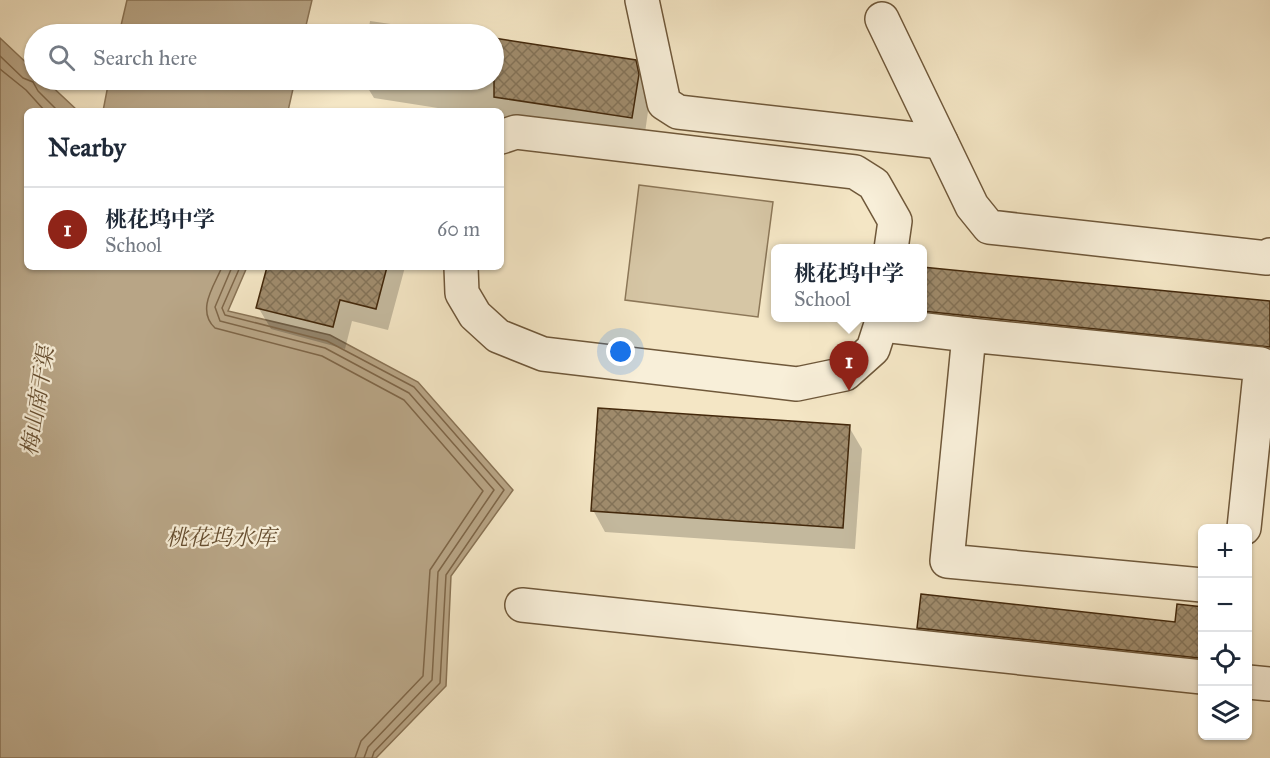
<!DOCTYPE html>
<html lang="en">
<head>
<meta charset="utf-8">
<style>
	:root { --surface:#fff; --page:#f2f2f3; --text:#1f2937; --muted:#747a83; --line:#e0e1e3; --accent:#8f2418 }
	body { margin:0; font-family:"IM FELL Great Primer","Noto Serif SC",serif; background:var(--page); color:var(--text) }
	.controls { position:absolute; right:18px; bottom:18px; display:grid; overflow:hidden; border-radius:9px; box-shadow:0 2px 4px #0004 }
	.controls button { width:54px; height:54px; display:grid; place-items:center; padding:0; border:0; border-bottom:2px solid var(--line); background:var(--surface); color:var(--text); font:30px sans-serif }
	.you { position:absolute; left:621px; top:352px; width:21px; height:21px; margin:-15px; border:4px solid #fff; border-radius:50%; background:#1a73e8; box-shadow:0 0 0 9px #1a73e833 }
	.badge { display:grid; place-items:center; width:39px; height:39px; border-radius:50%; background:var(--accent); color:#fff; font-size:20px; font-weight:700 }
	.pin { position:absolute; translate:-50% -50px; filter:drop-shadow(0 2px 3px #0008) }
	.pin::after { content:''; position:absolute; top:32px; width:21px; height:18px; background:inherit; clip-path:polygon(0 0,100% 0,50% 100%) }
	.popup { position:absolute; left:771px; top:244px; width:156px; height:78px; box-sizing:border-box; display:grid; place-content:center; border-radius:9px; background:var(--surface); filter:drop-shadow(0 2px 4px #0005); font-size:20px; white-space:nowrap; color:var(--muted) }
	.popup b { font-size:22px; color:var(--text) }
	.popup::after { content:''; position:absolute; left:50%; top:100%; margin-left:-12px; border:12px solid transparent; border-top-color:var(--surface) }
	.list { margin:0; padding:0; list-style:none }
	h2 { display:flex; justify-content:space-between; align-items:center; height:78px; margin:0; padding:0 24px; font-size:26px }
	h2 small { font-size:20px; font-weight:400; color:var(--muted) }
	.list li { display:grid; grid-template-columns:39px 1fr auto; gap:18px; align-items:center; box-sizing:border-box; height:84px; padding:0 24px; border-top:2px solid var(--line) }
	.list b { display:block; font-size:22px; white-space:nowrap }
	.list p { margin:0; font-size:20px; white-space:nowrap; color:var(--muted) }
	.list em { font-size:20px; font-style:normal; color:var(--muted) }
	.icon { flex:none; width:33px; height:33px; fill:none; stroke:currentColor; stroke-width:2; stroke-linecap:round; stroke-linejoin:round }
	.map { position:relative; flex:none; width:1270px; height:758px; overflow:hidden }
	.search { position:absolute; background:var(--surface); box-shadow:0 2px 4px #0004; left:24px; top:24px; width:480px; height:66px; display:flex; align-items:center; gap:15px; box-sizing:border-box; padding:0 21px; border-radius:33px; color:var(--muted); font-size:22px }
	.panel { position:absolute; background:var(--surface); box-shadow:0 2px 4px #0004; left:24px; top:108px; width:480px; height:162px; border-radius:9px }
	.map>svg:first-child { display:block }
	.pitch { fill:#d6c6a5; stroke:#8c7758; stroke-width:1.5 }
	.water { fill:#b8a586; stroke:#897355; stroke-width:1.5 }
	.shadow { fill:#0003 }
	.lines { fill:none; stroke-linecap:round; stroke-linejoin:round }
	.shore { stroke:#7e6648; stroke-width:1.5 }
	.building { fill:url(#building-cross-hatch); stroke:#43280b; stroke-width:1.5 }
	.minor-casing { stroke:#6f583a; stroke-width:36 }
	.minor { stroke:#f8efd9; stroke-width:33 }
	.labels { text-anchor:middle; stroke-width:4.5; stroke-linejoin:round; paint-order:stroke }
	.water-label { font-size:22px; font-style:italic; fill:#664e30; stroke:#f8efd9 }
</style>
</head>
<body>
<div class="map">
<svg width="1270" height="758" viewBox="0 0 1270 758">
	<defs>
		<pattern id="building-cross-hatch" width="8" height="8" patternUnits="userSpaceOnUse" patternTransform="scale(1.5)"><rect width="8" height="8" fill="#9f8b6c"/><path d="M0 0l8 8M0 8l8-8" fill="none" stroke="#837257"/></pattern>
	</defs>
	<rect width="100%" height="100%" fill="#f4e6c5"/>
	<filter id="stains"><feTurbulence type="fractalNoise" baseFrequency=".00333" numOctaves="4"/><feColorMatrix values="0 0 0 0 .2 0 0 0 0 .09 0 0 0 0 .02 0 0 0 .5 -.17"/></filter>
	<radialGradient id="worn" r=".72"><stop offset=".6" stop-color="#630" stop-opacity="0"/><stop offset="1" stop-color="#630" stop-opacity=".3"/></radialGradient>
	<polygon class="pitch" points="639,185 773,202 758,317 625,300"/>
	<g class="water">
		<polygon points="127,0 312,0 304,34 119,34"/>
		<polygon points="0,38 34,70 34,80 45,80 78,111 27,111 27,267 247,267 228,311 330,335 418,382 513,490 451,576 446,686 376,758 0,758"/>
		<polygon points="109,80 295,80 288,111 103,111"/>
	</g>
	<g class="shadow">
		<polygon points="370,21 460,34 368,34"/>
		<polygon points="494,40 635,62 648,84 650,97 644,140 501,118 501,111 457,111 374,98 363,80 494,80"/>
		<polygon points="268,267 405,267 388,330 352,321 345,349 271,329 258,307"/>
		<polygon points="922,289 1270,303 1270,367 922,314"/>
		<polygon points="849,427 862,449 855,549 605,532 593,510"/>
		<polygon points="1202,608 1202,678 931,650 919,628 1176,623"/>
	</g>
	<g class="lines">
		<g class="shore">
			<polyline points="0,56 23,78 33,82 38,91 58,111"/>
			<polyline points="0,69 26,90 45,111"/>
			<path d="M222 267C214 286 196 310 215 328L322 356 404 400 483 491 430 570 423 676 361 741 355 758"/>
			<polyline points="232,267 215,307 220,321 325,348 409,393 494,490 438,572 432,680 368,747 364,758"/>
			<polyline points="240,267 222,308 225,315 327,341 414,387 504,490 446,575 440,683 374,752 372,758"/>
		</g>
	</g>
	<g class="building">
		<polygon points="494,38 636,60 639,74 632,118 494,97"/>
		<polygon points="267,267 387,267 376,309 340,300 333,327 256,308"/>
		<polygon points="922,267 1270,301 1270,347 922,311"/>
		<polygon points="598,408 850,425 843,528 591,511"/>
		<polygon points="921,594 1175,622 1177,604 1203,607 1199,658 917,628"/>
	</g>
	<g class="lines">
		<defs>
			<g id="minor">
				<polyline points="642,0 664,103 678,112 941,142"/>
				<polyline points="882,19 972,206 989,227 1267,258 1270,255"/>
				<polyline points="501,137 516,132 855,172 874,184 895,221 891,249"/>
				<polyline points="461,267 462,293 475,315 498,336 543,354 797,384 845,374 873,349 883,318"/>
				<polyline points="883,325 969,335"/>
				<polyline points="1202,585 947,561 969,335 1261,364 1244,528"/>
				<polyline points="522,605 1202,677"/>
				<polyline points="1248,682 1270,684"/>
			</g>
		</defs>
		<use href="#minor" class="minor-casing"/>
		<use href="#minor" class="minor"/>
	</g>
	<g class="labels">
		<g class="water-label">
			<text transform="translate(37 401) rotate(-81)" y="8">梅山南干渠</text>
			<text x="221" y="545">桃花坞水库</text>
		</g>
	</g>
	<rect width="100%" height="100%" filter="url(#stains)"/>
	<rect width="100%" height="100%" fill="url(#worn)"/>
</svg>
<div class="controls">
<button>+</button>
<button>−</button>
<button><svg class="icon" aria-label="locate" viewBox="0 0 24 24"><circle cx="12" cy="12" r="6"/><path d="M12 2v4M12 18v4M2 12h4M18 12h4"/></svg></button>
<button><svg class="icon" aria-label="layers" viewBox="0 0 24 24"><path d="M12 4l9 5-9 5-9-5zM3 14l9 5 9-5"/></svg></button>
</div>
<div class="you"></div>
<div class="pin badge" style="left:849px;top:391px">1</div>
<div class="popup"><b>桃花坞中学</b>School</div>
<div class="search"><svg class="icon" aria-label="search" viewBox="0 0 24 24"><circle cx="10" cy="10" r="6"/><path d="M15 15l6 6"/></svg>Search here</div>
<section class="panel">
<h2>Nearby<small></small></h2>
<ul class="list">
<li><span class="badge">1</span><div><b>桃花坞中学</b><p>School</p></div><em>60 m</em></li>
</ul>
</section>
</div>
</body>
</html>
